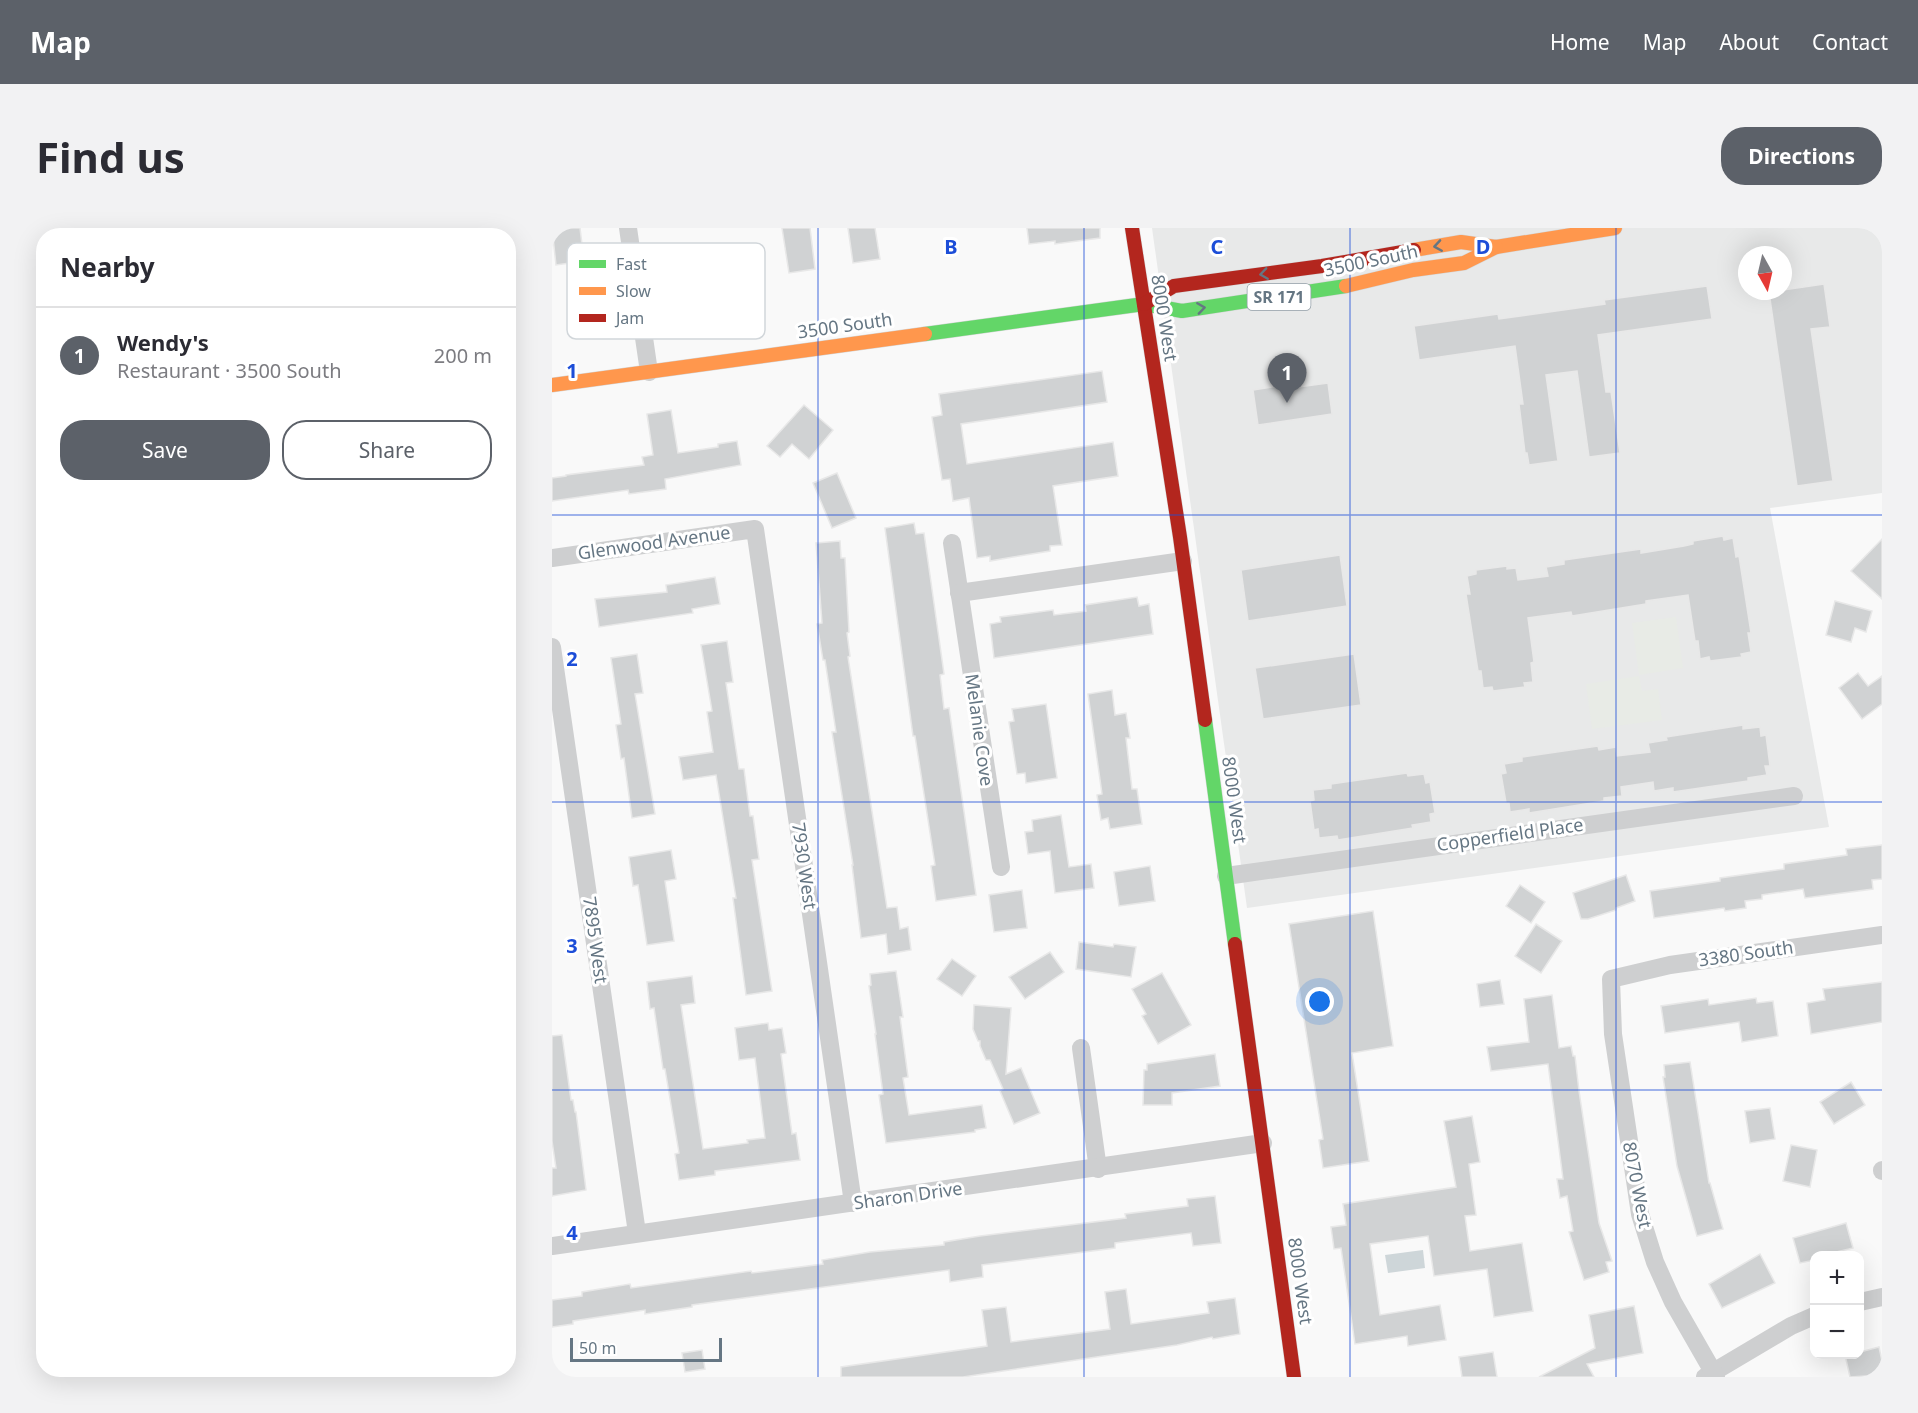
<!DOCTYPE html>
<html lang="en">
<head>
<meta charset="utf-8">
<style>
	:root { --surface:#fff; --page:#f2f2f3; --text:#2b2b33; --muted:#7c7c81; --line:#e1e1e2; --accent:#5c6169 }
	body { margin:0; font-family:"Noto Sans",sans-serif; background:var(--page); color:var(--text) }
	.controls { position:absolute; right:18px; bottom:18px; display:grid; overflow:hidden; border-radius:12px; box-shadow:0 6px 24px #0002 }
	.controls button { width:54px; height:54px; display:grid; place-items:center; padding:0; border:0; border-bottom:2px solid var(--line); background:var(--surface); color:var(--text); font:30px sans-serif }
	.compass { position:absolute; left:1186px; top:18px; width:54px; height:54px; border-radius:50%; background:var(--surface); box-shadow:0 6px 24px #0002; rotate:172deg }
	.scale { position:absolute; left:18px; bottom:15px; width:152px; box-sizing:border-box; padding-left:6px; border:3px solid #657683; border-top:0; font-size:16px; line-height:21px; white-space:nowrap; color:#657683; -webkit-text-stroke:4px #fff; paint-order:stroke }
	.you { position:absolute; left:768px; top:774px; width:21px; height:21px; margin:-15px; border:4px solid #fff; border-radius:50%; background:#1a73e8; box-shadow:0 0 0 9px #1a73e833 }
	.badge { display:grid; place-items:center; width:39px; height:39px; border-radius:50%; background:var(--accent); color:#fff; font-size:20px; font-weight:700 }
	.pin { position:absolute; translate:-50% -50px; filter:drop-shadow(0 2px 3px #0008) }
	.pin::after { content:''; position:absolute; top:32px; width:21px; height:18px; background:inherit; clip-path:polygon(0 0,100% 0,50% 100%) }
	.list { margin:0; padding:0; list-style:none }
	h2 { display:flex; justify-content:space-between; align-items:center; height:78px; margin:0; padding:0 24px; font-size:26px }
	h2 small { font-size:20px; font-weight:400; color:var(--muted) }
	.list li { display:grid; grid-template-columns:39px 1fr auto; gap:18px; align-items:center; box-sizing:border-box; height:96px; padding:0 24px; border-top:2px solid var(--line) }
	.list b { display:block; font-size:22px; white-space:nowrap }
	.list p { margin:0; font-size:20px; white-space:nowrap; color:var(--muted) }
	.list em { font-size:20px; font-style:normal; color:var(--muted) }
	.actions { display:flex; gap:12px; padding:18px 24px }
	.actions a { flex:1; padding:14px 0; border:2px solid var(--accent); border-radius:24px; text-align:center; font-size:21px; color:var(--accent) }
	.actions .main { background:var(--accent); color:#fff }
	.map { position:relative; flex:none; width:1330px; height:1149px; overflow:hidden; border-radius:24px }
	header { display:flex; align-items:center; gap:36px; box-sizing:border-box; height:84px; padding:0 30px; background:var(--accent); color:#fff }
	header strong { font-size:28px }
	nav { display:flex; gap:33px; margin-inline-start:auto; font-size:21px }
	.intro { display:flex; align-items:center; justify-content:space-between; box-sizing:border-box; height:144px; padding:0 36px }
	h1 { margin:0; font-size:42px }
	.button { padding:15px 27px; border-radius:24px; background:var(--accent); color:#fff; font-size:21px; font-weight:700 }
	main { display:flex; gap:36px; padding:0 36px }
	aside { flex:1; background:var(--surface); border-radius:24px; box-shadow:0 6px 24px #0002 }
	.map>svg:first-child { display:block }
	.built { fill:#e8e9e9; fill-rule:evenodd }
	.green { fill:#e8ebe6 }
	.water { fill:#ced6d9 }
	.building { fill:#d0d2d3; stroke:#e8e8e8; stroke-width:1.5 }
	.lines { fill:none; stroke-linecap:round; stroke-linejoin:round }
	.fast-casing { stroke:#d5d6d7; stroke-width:15 }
	.slow-casing { stroke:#d5d6d7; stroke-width:15 }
	.jam-casing { stroke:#d5d6d7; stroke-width:15 }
	.street { stroke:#cecfd0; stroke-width:18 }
	.fast { stroke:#63d668; stroke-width:14 }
	.slow { stroke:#ff974d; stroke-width:14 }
	.jam { stroke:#b3261e; stroke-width:14 }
	.oneway { stroke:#657683 }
	.grid { fill:none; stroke:#1d4ed8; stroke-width:1.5; stroke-opacity:0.55 }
	.labels { text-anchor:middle; stroke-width:6; stroke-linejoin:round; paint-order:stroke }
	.shield { fill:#fff; stroke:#939fa8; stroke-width:1.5 }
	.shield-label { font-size:16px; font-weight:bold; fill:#657683 }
	.street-label { font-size:18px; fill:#657683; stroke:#fff }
	.key { fill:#fff; stroke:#d1d6da; stroke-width:1.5 }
	.key-label { font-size:16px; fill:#657683 }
	.grid-label { font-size:20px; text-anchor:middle; font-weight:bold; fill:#1d4ed8; stroke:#fff; stroke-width:6; stroke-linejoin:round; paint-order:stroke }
</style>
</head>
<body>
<header>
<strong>Map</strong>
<nav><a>Home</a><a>Map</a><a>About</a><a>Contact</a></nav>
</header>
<div class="intro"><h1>Find us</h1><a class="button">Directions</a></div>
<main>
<aside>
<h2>Nearby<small></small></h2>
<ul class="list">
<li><span class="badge">1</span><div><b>Wendy's</b><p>Restaurant · 3500 South</p></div><em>200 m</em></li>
</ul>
<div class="actions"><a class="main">Save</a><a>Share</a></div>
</aside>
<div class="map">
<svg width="1330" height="1149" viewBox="0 0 1330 1149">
	<rect width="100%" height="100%" fill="#f9f9f9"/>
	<path class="built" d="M600 0H1330V265L1218 280 1277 599 695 680ZM1195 27H1231V63H1195Z"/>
	<g class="green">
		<polygon points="1124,389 1131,440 1087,447 1080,395"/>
		<polygon points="1087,448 1090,463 1106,461 1110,492 1040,501 1034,456"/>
	</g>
	<polygon class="water" points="871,1022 873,1040 836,1045 833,1027"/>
	<g class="building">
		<polygon points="0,0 28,0 32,33 4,37"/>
		<polygon points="230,0 258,0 263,41 237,45"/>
		<polygon points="296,0 323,0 328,31 301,35"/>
		<polygon points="475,0 548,0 548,10 503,16 503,13 477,16"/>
		<polygon points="1272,56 1278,99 1259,101 1281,253 1245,258 1217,64"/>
		<polygon points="1155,58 1160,91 1046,107 1054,164 1059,164 1068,225 1037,229 1025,143 994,147 1006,233 977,237 975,225 973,225 967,176 971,176 963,118 867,132 862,98 946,86 947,91 1053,76 1052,72"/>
		<polygon points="550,143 555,174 409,196 415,236 561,214 566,248 501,258 510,317 498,318 498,323 461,329 438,333 438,328 425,330 417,270 401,273 398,251 390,252 380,189 390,187 387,166"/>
		<polygon points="746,155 747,159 776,155 780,186 706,197 701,162"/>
		<polygon points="252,177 281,202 257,231 240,216 228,229 215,218"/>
		<polygon points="119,182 126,225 166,219 166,216 185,213 189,237 113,251 114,261 77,266 76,262 0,273 0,250 14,248 14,247 92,237 90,229 101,227 95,186"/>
		<polygon points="285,245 304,290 280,300 261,255"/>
		<polygon points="362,295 364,306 372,305 392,446 388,447 392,481 397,480 424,667 384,673 379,638 383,637 363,508 361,508 333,300"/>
		<polygon points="1171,308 1172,312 1181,310 1184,329 1187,328 1199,405 1196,405 1199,424 1189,426 1190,429 1158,433 1157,429 1148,431 1146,413 1143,413 1136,367 1094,373 1094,376 1020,388 1019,384 976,390 982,434 979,435 981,454 972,455 973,459 941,463 940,459 931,460 929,443 926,443 914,366 918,366 915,348 924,346 924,342 955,338 955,341 964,340 966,352 996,348 994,339 1012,336 1012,332 1089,321 1089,325 1132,318 1141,316 1141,313"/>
		<polygon points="1330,311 1330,371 1299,343"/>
		<polygon points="288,313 289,330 293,330 297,404 295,405 298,428 296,429 335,680 345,679 348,701 356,699 359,722 336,726 334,706 309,710 300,637 301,637 280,504 284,504 273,432 271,432 265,396 270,395 264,315"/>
		<polygon points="788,327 795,378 696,393 689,342"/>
		<polygon points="163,349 168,376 140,381 141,385 47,399 43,371 115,364 114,357"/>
		<polygon points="585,369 587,378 597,376 601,406 442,430 438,396 449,394 448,389 501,382 502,387 534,383 533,377"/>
		<polygon points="1283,373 1320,383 1314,404 1303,400 1299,414 1274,407"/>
		<polygon points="175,413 181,454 174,455 187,541 192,541 198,588 201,588 207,631 200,632 220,763 194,767 181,670 184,670 164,547 131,552 127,529 161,524 155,484 160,483 149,417"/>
		<polygon points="85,426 91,465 83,466 103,586 80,590 72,530 69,531 64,497 69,496 59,430"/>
		<polygon points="802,426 809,477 711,491 703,440"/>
		<polygon points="1306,445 1316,458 1330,448 1330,476 1310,491 1287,460"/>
		<polygon points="560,462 563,487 574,485 578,510 574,510 580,561 585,561 590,596 558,601 556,590 549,592 545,567 550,566 536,466"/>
		<polygon points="494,476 505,550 474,555 473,545 465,546 457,494 462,493 460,481"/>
		<polygon points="1191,497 1191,501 1208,499 1209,508 1214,507 1218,538 1213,538 1215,547 1196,550 1196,553 1121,564 1121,560 1102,563 1101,554 1069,559 1070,568 1052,570 1052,573 977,585 977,581 958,584 957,575 954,575 949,546 954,545 952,536 970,533 970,529 1046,518 1047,522 1064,519 1065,528 1098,524 1096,515 1115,512 1114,509"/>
		<polygon points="855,545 856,548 872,546 874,555 878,554 883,585 878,586 879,594 860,597 861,600 786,612 785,608 767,610 766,601 762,602 758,573 762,572 761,562 779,560 779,556"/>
		<polygon points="509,587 517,639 539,636 542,660 503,665 498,623 476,626 473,604 481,603 480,592"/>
		<polygon points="1330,617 1330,651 1320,652 1321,661 1253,670 1251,661 1210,667 1210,671 1193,673 1194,680 1173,683 1172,680 1102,690 1098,663 1168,653 1168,650 1232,641 1232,636 1295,627 1294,621"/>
		<polygon points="119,622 124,651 113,653 122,713 95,717 86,657 81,658 77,629"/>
		<polygon points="598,638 603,673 567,678 562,644"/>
		<polygon points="1074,647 1083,673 1064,680 1064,682 1036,691 1029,691 1021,665"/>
		<polygon points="968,657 993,674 979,695 954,678"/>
		<polygon points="470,662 475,700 442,704 437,667"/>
		<polygon points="821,683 841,818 800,825 817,933 771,940 767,912 771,911 737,696"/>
		<polygon points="984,696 1010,713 989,745 963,728"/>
		<polygon points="527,714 561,719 562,716 584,719 579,749 524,741"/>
		<polygon points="498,724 512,744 473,771 457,749"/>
		<polygon points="400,731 424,748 410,768 385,751"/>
		<polygon points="344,743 351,789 348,789 356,849 351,850 357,887 430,877 434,900 423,902 423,904 334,915 327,867 331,866 323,806 324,806 317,758 319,757 318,746"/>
		<polygon points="610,745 639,797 606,816 590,788 594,786 580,761"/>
		<polygon points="140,748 143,775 129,777 151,921 196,915 195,912 213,910 203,830 187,832 183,800 216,795 217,802 230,800 234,825 229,826 240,906 244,905 248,932 163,943 163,947 127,952 123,926 127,925 113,841 111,841 102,780 98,781 95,754"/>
		<polygon points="948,752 952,776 928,779 925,756"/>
		<polygon points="1330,754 1330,794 1259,806 1255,775 1273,772 1271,761"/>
		<polygon points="1000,767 1007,820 1019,818 1021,828 1023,828 1027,863 1047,995 1060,1033 1054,1034 1057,1044 1032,1052 1017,1004 1021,1003 1015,968 1008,970 1005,951 1011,951 996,836 939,843 935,819 977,814 972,771"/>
		<polygon points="1204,770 1205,775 1221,773 1226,808 1190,814 1187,794 1113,805 1109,778 1156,771 1157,777"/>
		<polygon points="422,777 459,780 454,846 469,840 488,885 462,896 448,863 451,861 438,832 434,832 428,818 428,813 426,813 421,801"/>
		<polygon points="10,807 19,872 21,872 23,884 24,884 34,962 0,968 0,940 4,940 0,913 0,808"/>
		<polygon points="663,826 668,858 620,865 620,877 591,877 592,842 595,842 595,836"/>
		<polygon points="1138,834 1157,955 1158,955 1171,1001 1145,1008 1125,938 1111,849 1113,849 1112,837"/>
		<polygon points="1299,854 1313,877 1282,896 1268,874"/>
		<polygon points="1218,880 1223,911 1198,915 1193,883"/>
		<polygon points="920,888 928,934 917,936 924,987 913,988 918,1023 970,1015 981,1083 942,1089 935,1041 882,1048 876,1008 818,1016 828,1087 888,1077 894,1112 856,1118 855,1108 803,1116 789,1020 782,1021 779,999 794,997 791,976 904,959 892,893"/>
		<polygon points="1239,917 1265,922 1258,959 1231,953"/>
		<polygon points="663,968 669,1015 641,1018 639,1005 563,1015 563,1020 430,1037 431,1049 398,1054 397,1042 140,1077 140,1079 93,1086 93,1082 21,1093 21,1096 0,1099 0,1072 30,1068 30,1064 78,1056 79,1060 199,1043 200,1045 271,1036 270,1032 318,1024 392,1017 392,1014 428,1008 574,990 573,986 636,978 635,971"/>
		<polygon points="1294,995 1301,1020 1284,1024 1284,1028 1263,1028 1263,1032 1248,1035 1241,1010"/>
		<polygon points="1208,1026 1223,1055 1170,1080 1157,1056"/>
		<polygon points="574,1061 579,1096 657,1085 655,1074 683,1070 688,1106 661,1111 660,1109 625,1117 411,1149 289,1149 289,1139 435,1118 430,1082 454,1079 459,1114 558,1101 553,1064"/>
		<polygon points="1082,1078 1091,1125 1035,1136 1042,1149 987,1149 1043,1120 1037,1087"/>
		<polygon points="1327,1119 1330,1133 1330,1147 1298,1149 1293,1127 1308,1126 1308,1124"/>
		<polygon points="150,1122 153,1141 133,1144 130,1125"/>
		<polygon points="941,1124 945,1149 910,1149 907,1129"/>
	</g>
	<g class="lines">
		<defs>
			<g id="fast">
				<polyline points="373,106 592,76 630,83 794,58"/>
				<polyline points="653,492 683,716"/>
			</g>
			<g id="slow">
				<polyline points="862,22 909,14 944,19 1063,0"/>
				<polyline points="794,58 861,42 912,35 944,19"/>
				<polyline points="0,157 373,106"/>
			</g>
			<g id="jam">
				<polyline points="580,0 628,309 653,492"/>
				<polyline points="592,76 622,58 770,38 862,22"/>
				<polyline points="683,716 742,1149"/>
			</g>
		</defs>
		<use href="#fast" class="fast-casing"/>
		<use href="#slow" class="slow-casing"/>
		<use href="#jam" class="jam-casing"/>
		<g class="street">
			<polyline points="76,0 97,144"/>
			<polyline points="400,315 449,639"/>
			<polyline points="0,330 203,301 301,975"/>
			<polyline points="407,365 631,333"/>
			<polyline points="0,419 85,1005"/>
			<polyline points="674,648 1242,568"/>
			<polyline points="529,820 546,941"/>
			<polyline points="1330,942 1330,943"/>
			<polyline points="0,1018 711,915"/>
			<polyline points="1308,1074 1330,1069"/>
			<polyline points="1153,1149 1239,1098 1262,1088"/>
			<polyline points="1164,1149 1121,1074 1103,1034 1088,986 1061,806 1059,751 1118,737 1330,707"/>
		</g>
		<use href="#fast" class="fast"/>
		<use href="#slow" class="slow"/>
		<use href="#jam" class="jam"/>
	</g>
	<defs><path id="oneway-chevron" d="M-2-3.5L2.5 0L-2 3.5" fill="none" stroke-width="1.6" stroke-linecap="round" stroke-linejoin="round" transform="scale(1.5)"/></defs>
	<g class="oneway">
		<use href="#oneway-chevron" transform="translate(886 18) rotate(171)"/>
		<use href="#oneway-chevron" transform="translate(712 46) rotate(172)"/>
		<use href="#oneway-chevron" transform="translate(649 80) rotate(-8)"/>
	</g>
	<path class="grid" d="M266 0V1149M532 0V1149M798 0V1149M1064 0V1149M0 287H1330M0 574H1330M0 862H1330"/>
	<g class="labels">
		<rect class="shield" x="695.5" y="56" width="63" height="26" rx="4.5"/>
		<g class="shield-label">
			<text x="727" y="75">SR 171</text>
		</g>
		<g class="street-label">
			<text transform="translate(819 33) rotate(-12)" y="6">3500 South</text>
			<text transform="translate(612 90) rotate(81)" y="6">8000 West</text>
			<text transform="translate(293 98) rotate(-8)" y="6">3500 South</text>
			<text transform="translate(102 315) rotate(-8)" y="6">Glenwood Avenue</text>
			<text transform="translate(427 502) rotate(82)" y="6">Melanie Cove</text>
			<text transform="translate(682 572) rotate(82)" y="6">8000 West</text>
			<text transform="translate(958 607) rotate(-8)" y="6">Copperfield Place</text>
			<text transform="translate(252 638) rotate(82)" y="6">7930 West</text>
			<text transform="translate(43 712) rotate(82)" y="6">7895 West</text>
			<text transform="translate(1194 726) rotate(-8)" y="6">3380 South</text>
			<text transform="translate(1085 957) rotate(79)" y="6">8070 West</text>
			<text transform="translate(356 968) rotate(-8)" y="6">Sharon Drive</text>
			<text transform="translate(748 1053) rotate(82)" y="6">8000 West</text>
		</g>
	</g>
	<rect x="15" y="15" width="198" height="96" rx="9" class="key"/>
	<rect x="27" y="32" width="27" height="8" fill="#63d668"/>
	<rect x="27" y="59" width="27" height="8" fill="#ff974d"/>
	<rect x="27" y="86" width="27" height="8" fill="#b3261e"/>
	<g class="key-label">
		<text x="64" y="42">Fast</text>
		<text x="64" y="69">Slow</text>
		<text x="64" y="96">Jam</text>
	</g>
	<g class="grid-label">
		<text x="399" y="26">B</text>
		<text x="665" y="26">C</text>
		<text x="931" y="26">D</text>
		<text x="20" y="150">1</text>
		<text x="20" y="438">2</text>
		<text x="20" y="725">3</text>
		<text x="20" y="1012">4</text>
	</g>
</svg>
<div class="controls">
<button>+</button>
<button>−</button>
</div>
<svg class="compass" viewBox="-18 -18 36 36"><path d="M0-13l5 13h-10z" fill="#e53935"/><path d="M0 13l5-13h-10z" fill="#7c7c81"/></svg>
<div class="scale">50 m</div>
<div class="you"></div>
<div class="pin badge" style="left:735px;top:175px">1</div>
</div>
</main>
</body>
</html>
